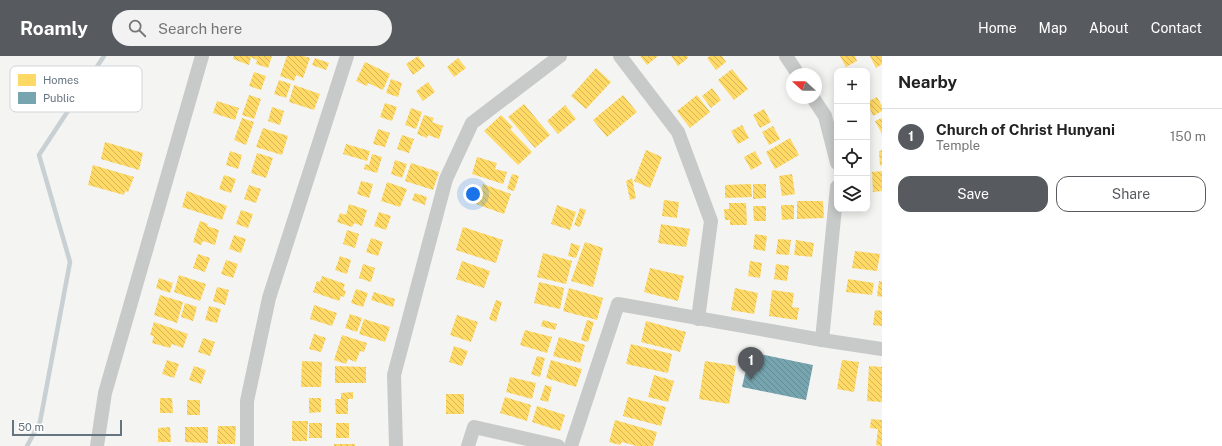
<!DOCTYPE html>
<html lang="en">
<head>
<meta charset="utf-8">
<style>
	:root { --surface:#fff; --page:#f2f2f2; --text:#222; --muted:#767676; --line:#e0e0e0; --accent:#575b5f }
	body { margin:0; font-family:"Public Sans",sans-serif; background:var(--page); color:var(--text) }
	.controls { position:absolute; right:12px; top:12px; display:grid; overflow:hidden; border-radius:8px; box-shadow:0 2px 10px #0003 }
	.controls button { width:36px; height:36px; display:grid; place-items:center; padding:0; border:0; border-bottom:1px solid var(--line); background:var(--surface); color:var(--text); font:20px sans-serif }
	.compass { position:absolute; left:786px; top:12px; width:36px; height:36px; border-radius:50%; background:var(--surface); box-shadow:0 2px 10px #0003; rotate:291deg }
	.scale { position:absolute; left:12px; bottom:10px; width:110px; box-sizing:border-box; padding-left:4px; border:2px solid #657481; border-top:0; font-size:11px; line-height:14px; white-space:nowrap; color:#657481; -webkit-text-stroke:3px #fff; paint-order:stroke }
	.you { position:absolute; left:473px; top:138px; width:14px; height:14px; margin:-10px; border:3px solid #fff; border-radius:50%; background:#1a73e8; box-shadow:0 0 0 6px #1a73e833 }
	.badge { display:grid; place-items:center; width:26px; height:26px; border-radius:50%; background:var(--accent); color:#fff; font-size:13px; font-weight:700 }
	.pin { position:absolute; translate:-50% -33px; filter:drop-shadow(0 1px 2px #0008) }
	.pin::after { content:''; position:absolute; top:21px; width:14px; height:12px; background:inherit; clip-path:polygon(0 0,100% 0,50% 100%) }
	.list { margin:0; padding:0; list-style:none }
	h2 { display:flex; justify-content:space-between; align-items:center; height:52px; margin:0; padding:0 16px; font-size:17px }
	h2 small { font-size:13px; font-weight:400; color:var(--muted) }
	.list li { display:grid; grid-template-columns:26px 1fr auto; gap:12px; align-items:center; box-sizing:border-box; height:56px; padding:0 16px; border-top:1px solid var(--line) }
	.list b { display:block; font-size:15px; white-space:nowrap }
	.list p { margin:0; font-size:13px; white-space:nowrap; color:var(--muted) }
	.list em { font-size:13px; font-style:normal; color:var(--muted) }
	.actions { display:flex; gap:8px; padding:12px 16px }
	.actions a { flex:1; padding:9px 0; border:1px solid var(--accent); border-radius:12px; text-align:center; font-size:14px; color:var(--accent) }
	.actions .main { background:var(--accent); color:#fff }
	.icon { flex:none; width:22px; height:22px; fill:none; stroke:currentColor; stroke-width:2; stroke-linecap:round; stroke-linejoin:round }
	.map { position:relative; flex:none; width:882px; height:390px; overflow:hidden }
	header { display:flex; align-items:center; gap:24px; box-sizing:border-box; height:56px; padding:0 20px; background:var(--accent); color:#fff }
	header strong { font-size:19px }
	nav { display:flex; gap:22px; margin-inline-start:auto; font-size:14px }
	.search { width:280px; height:36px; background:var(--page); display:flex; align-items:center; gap:10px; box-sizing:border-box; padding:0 14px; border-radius:22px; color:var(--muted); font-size:15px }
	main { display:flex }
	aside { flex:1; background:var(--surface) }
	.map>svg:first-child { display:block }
	.homes { fill:url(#homes-back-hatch) }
	.public { fill:url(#public-back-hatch) }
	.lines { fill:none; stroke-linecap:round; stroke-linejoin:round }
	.stream { stroke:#c9d0d3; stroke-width:4.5 }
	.minor { stroke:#c8caca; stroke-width:14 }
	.key { fill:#fff; stroke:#d1d5d9; stroke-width:1 }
	.key-label { font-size:11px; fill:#657481 }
</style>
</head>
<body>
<header>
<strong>Roamly</strong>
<div class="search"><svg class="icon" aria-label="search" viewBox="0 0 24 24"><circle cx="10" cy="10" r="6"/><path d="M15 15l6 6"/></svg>Search here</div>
<nav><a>Home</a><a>Map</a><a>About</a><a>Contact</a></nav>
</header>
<main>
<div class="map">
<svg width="882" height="390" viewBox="0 0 882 390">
	<defs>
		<pattern id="homes-back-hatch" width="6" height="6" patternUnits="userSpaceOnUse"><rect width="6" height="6" fill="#ffd966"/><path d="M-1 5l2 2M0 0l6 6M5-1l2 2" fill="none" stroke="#d2b559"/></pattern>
		<pattern id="public-back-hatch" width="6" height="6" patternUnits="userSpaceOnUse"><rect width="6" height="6" fill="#76a5af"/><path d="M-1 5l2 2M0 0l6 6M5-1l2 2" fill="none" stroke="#648b94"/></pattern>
	</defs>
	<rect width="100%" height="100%" fill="#f4f4f2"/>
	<g class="homes">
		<polygon points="234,0 272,0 268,12 256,8 257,4 251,1 249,9 233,3"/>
		<polygon points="287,0 303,0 310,2 303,22 296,19 294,25 280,20"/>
		<polygon points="418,0 425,10 413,19 406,8"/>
		<polygon points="640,0 658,0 647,9"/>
		<polygon points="671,0 687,0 688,2 678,10"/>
		<polygon points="710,0 722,0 726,6 716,14 707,2"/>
		<polygon points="840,0 855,0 857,5 846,11"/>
		<polygon points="870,0 882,0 882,8 876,12"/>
		<polygon points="315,2 329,7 326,14 312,9"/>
		<polygon points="458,2 466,12 454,21 447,11"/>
		<polygon points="365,6 390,18 383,34 368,27 367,30 356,25"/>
		<polygon points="596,12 611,26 586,53 571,40"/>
		<polygon points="732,13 748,33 734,44 718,24"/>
		<polygon points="254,16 266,20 261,34 249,30"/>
		<polygon points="391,23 402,27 398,41 386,37"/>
		<polygon points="279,24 291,28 286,42 274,38"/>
		<polygon points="428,26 435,36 423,45 416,35"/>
		<polygon points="294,29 320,38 314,54 289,46"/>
		<polygon points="712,32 721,44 711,52 702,40"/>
		<polygon points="249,39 261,43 254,63 242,59"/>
		<polygon points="623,39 637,56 607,81 593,64"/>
		<polygon points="697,39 710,56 690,72 677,55"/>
		<polygon points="877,41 882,50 882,55 873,60 867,46"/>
		<polygon points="217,45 239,52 235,64 213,57"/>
		<polygon points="385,47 397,51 392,65 380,61"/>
		<polygon points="524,48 550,79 535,92 508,61"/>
		<polygon points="565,49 576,63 558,78 547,65"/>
		<polygon points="272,51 284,55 280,69 268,65"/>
		<polygon points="411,52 422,56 416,73 405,69"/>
		<polygon points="764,53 771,66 760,72 753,59"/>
		<polygon points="424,59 434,62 432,66 443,70 439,83 428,79 427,82 417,78"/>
		<polygon points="501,59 513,71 510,73 532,96 518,109 484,75"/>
		<polygon points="242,62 254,66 246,89 234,84"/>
		<polygon points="882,62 882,78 875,65"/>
		<polygon points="742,69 749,82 738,88 731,75"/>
		<polygon points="773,70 780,83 769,89 762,76"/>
		<polygon points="263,72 288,80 282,99 256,91"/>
		<polygon points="378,73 390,77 385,91 373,88"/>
		<polygon points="402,79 414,83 409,97 397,93"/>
		<polygon points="790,82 799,99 775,113 766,96"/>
		<polygon points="105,86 143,97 139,114 101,103"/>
		<polygon points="346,88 370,95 367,105 343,98"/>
		<polygon points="646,94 662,101 650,132 634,125"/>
		<polygon points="882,94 882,109 880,110 879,95"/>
		<polygon points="230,95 242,99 238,113 226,109"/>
		<polygon points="755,95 762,108 751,114 744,101"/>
		<polygon points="257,97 273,102 266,122 251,117"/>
		<polygon points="372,98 382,101 377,117 364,113 365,108 369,109"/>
		<polygon points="477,101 497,107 495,113 507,116 503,128 472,118"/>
		<polygon points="395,104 407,108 402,122 391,118"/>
		<polygon points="411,107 439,116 433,134 405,125"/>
		<polygon points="93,109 134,121 128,136 125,135 124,139 88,129"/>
		<polygon points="882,115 882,135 873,136 872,116"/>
		<polygon points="512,118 519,120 514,135 507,133"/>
		<polygon points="792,118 795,138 782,140 779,120"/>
		<polygon points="224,119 236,123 231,137 219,133"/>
		<polygon points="632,122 636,142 630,144 626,125"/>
		<polygon points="361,125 373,128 369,142 357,138"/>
		<polygon points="387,126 407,133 400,151 381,145"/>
		<polygon points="483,128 511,138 504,158 476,148"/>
		<polygon points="751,128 752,141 725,142 725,129"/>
		<polygon points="753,128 766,128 766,142 753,143"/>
		<polygon points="249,129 261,133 256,147 244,143"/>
		<polygon points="187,135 227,150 222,164 182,151"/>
		<polygon points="415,137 427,141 425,149 412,144"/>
		<polygon points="664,144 679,146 677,162 662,160"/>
		<polygon points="797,145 823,145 824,162 797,163"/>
		<polygon points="729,147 746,147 747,169 730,169 730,164 725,164 724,153 729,153"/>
		<polygon points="349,148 367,154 362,170 354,167 352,171 337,166 340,157 346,159"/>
		<polygon points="557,149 576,156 570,174 551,168"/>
		<polygon points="781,149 794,149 794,163 782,164"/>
		<polygon points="753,150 766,150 766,165 754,165"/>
		<polygon points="580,152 586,154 580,171 574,169"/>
		<polygon points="241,154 253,158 248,172 236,168"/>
		<polygon points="379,156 391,160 386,174 374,170"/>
		<polygon points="200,165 208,168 207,170 219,174 215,189 203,185 201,189 193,186"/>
		<polygon points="661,168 690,173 686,191 658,187"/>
		<polygon points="463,171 503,184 496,207 456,194"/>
		<polygon points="347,174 359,178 355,192 343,188"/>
		<polygon points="755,178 767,180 765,195 753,193"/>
		<polygon points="234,179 246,183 241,197 229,193"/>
		<polygon points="371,182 383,186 378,200 366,196"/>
		<polygon points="778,183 791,184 789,199 776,198"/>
		<polygon points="796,184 814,187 812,201 794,199"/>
		<polygon points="585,186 603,192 593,231 571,225"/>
		<polygon points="571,187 580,190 576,202 568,200"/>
		<polygon points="855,195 880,198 877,215 852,212"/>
		<polygon points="543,197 572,205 566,228 537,221"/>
		<polygon points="198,198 210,202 205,216 193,212"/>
		<polygon points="340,200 351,204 347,218 335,214"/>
		<polygon points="226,204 238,208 233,222 221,218"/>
		<polygon points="462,205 490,215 484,232 456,223"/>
		<polygon points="750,205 762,207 760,222 748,220"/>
		<polygon points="363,208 375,212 371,226 359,222"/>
		<polygon points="776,208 789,210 787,225 774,223"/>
		<polygon points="650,212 684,220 678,245 644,236"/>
		<polygon points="179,219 206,228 200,245 174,236"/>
		<polygon points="322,220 345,228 343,234 346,235 344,241 341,240 339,245 313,236 317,225 320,226"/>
		<polygon points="159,222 173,227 170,237 156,232"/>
		<polygon points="848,223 874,227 872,239 846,236"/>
		<polygon points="879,225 882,226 882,241 877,240"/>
		<polygon points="539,226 564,232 560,253 534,247"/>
		<polygon points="217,231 229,234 225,249 213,245"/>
		<polygon points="569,232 603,242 597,264 563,255"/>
		<polygon points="735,232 758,237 754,258 731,254"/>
		<polygon points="356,233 368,237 363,251 351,247"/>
		<polygon points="772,234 794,237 792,251 799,252 797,264 769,260"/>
		<polygon points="374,236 395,243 393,251 371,244"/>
		<polygon points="160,239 183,246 177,267 154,259"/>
		<polygon points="496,244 502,246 496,266 489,263"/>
		<polygon points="185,247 197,251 193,265 181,261"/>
		<polygon points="314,249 337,257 332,270 310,263"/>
		<polygon points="209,250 221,253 217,267 205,264"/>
		<polygon points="875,254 882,255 882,270 873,269"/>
		<polygon points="350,258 362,262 357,276 345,272"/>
		<polygon points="457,259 478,266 471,286 450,279"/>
		<polygon points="364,263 390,271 385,286 359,278"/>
		<polygon points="543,264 557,268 555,274 541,270"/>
		<polygon points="587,264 594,266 588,286 581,284"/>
		<polygon points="646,265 686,276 680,296 641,286"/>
		<polygon points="154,266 188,278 183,292 172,288 170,292 152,287 154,280 150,279"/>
		<polygon points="525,274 552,281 547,297 520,289"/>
		<polygon points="314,278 326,282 321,296 309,293"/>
		<polygon points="342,279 367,287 364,296 360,295 356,306 348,303 346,308 334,304"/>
		<polygon points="559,281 585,289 580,307 553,300"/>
		<polygon points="203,282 215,286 210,300 198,296"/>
		<polygon points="631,288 672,298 668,317 626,308"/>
		<polygon points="454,290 468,295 462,310 449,306"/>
		<polygon points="537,300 545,302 540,321 531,318"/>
		<polygon points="167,304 179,308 174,322 162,318"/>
		<polygon points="551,304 582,313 576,331 546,322"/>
		<polygon points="842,304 859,306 854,336 837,333"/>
		<polygon points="302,305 322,306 321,331 301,331"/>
		<polygon points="705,305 736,310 729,348 699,343"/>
		<polygon points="194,310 206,314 201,328 189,324"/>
		<polygon points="335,310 366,311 366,327 335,327"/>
		<polygon points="869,310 882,311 882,346 867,345"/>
		<polygon points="654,319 674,325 668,346 648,341"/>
		<polygon points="510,321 536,327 532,343 506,336"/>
		<polygon points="545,329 552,331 548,346 540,344"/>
		<polygon points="353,336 353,343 348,343 348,358 336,358 335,343 341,343 341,337"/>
		<rect x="446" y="338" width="18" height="20"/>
		<polygon points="505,341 531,349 527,365 500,357"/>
		<polygon points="628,341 666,351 661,370 623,360"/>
		<polygon points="160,342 172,342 173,357 160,357"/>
		<polygon points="309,342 321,342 321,356 309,357"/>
		<rect x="187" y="344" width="13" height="15"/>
		<polygon points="537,350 565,359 560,375 532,366"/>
		<polygon points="871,363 882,364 882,390 876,389 878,373 870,372"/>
		<polygon points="615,364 657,376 653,390 637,390 622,386 620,389 609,386"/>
		<polygon points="292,365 308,365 307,385 292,385"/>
		<rect x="309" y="367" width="13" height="15"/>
		<rect x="336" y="367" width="13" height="15"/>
		<polygon points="218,370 236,370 235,388 217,388"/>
		<polygon points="170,371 171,386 158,386 158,372"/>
		<polygon points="185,371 208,371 208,387 185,386"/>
		<rect x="334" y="388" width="21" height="2"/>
	</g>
	<polygon class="public" points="750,296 813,309 806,344 742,331"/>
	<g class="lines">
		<polyline class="stream" points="27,390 40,366 70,206 39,99 104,0"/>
		<g class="minor">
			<polyline points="620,0 678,76 711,165 698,263"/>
			<polyline points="786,0 798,18"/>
			<polyline points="813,42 825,60 837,107"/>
			<polyline points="822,284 837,131"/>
			<polyline points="97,390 105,337 202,0"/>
			<polyline points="247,390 247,345 269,242 347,0"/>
			<polyline points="396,390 394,319 446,123 472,67 560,0"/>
			<polyline points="468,390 474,371 558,390"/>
			<polyline points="571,390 618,248 822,284 882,293"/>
		</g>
	</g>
	<rect x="10" y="10" width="132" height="46" rx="6" class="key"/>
	<rect x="18" y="18" width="18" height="12" fill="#ffd966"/>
	<rect x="18" y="36" width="18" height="12" fill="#76a5af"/>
	<g class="key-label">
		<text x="43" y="28">Homes</text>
		<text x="43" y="46">Public</text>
	</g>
</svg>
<div class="controls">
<button>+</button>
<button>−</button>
<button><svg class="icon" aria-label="locate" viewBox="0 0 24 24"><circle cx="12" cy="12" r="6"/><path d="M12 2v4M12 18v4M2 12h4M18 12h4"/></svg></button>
<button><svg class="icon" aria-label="layers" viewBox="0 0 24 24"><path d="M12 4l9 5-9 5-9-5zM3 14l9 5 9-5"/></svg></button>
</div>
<svg class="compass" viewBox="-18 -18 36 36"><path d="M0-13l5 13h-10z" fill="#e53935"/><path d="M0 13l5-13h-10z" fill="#767676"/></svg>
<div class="scale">50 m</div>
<div class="you"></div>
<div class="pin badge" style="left:751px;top:324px">1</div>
</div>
<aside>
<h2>Nearby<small></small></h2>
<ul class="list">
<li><span class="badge">1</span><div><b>Church of Christ Hunyani</b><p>Temple</p></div><em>150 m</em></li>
</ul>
<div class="actions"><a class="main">Save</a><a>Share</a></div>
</aside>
</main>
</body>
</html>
